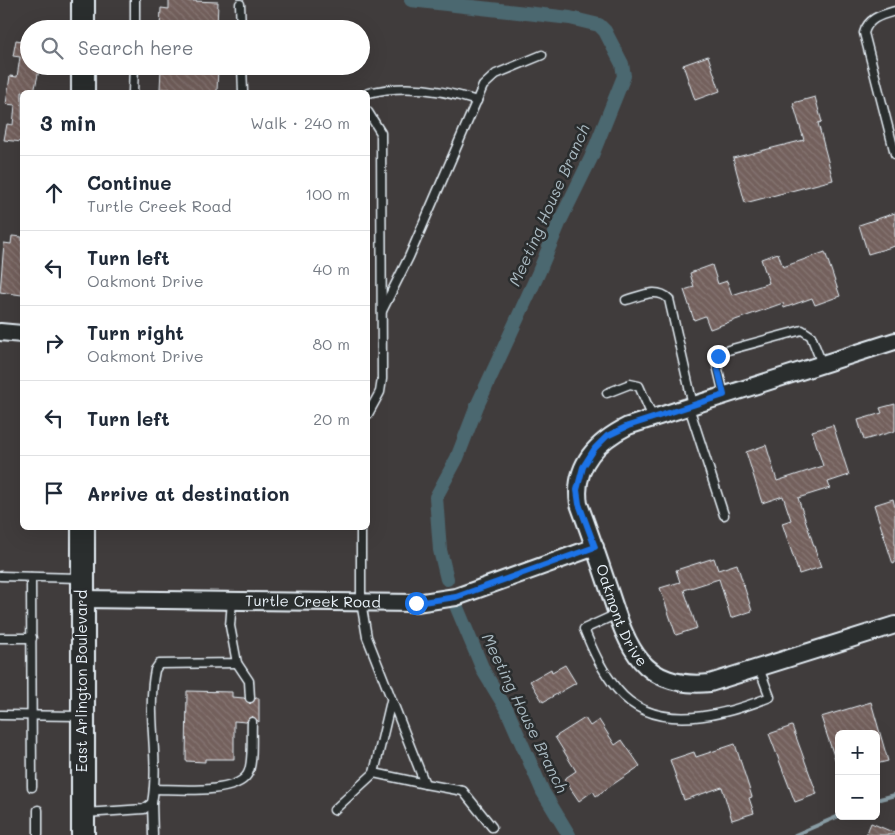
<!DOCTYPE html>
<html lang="en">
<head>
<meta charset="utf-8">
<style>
	:root { --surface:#fff; --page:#f2f2f3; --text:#1f2937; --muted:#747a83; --line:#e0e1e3 }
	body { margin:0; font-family:Mali,sans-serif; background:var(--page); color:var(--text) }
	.controls { position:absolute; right:15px; bottom:15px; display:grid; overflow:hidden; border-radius:8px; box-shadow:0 5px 20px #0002 }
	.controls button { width:45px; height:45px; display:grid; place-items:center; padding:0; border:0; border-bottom:1px solid var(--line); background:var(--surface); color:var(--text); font:25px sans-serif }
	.stop { position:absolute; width:15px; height:15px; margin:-11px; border:4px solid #1a73e8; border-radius:50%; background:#fff }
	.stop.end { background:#1a73e8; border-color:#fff; box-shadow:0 1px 5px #0008 }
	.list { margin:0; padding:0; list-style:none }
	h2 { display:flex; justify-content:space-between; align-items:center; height:65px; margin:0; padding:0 20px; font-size:21px }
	h2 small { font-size:16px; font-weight:400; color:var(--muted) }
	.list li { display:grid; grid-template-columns:32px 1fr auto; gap:15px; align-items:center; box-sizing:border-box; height:75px; padding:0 20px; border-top:1px solid var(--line) }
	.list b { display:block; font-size:19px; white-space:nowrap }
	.list p { margin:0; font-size:16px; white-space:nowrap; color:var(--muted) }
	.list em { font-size:16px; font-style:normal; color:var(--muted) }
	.icon { flex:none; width:28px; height:28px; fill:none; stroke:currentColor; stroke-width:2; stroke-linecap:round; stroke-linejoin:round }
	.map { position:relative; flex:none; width:895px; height:835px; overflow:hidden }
	.search { position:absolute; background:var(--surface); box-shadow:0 5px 20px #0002; left:20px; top:20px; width:350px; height:55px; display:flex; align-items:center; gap:12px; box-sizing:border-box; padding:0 18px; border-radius:28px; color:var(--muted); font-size:19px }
	.panel { position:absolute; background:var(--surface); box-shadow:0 5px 20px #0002; left:20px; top:90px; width:350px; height:440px; border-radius:8px }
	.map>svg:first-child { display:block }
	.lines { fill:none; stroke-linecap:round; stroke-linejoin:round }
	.stream { stroke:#8a9ea6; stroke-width:4 }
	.canal { stroke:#4c6770; stroke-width:14 }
	.building { fill:url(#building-back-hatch); stroke:#e8f1f8 }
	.lane-casing { stroke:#e8f1f8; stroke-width:11 }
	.street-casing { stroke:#e8f1f8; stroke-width:20 }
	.secondary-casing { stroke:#e8f1f8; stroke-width:26 }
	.lane { stroke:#2a2d2e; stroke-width:8 }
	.street { stroke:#2a2d2e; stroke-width:16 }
	.secondary { stroke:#2a2d2e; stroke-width:22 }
	.route { stroke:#1a73e8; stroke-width:6 }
	.labels { text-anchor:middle; stroke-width:5; stroke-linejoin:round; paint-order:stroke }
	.street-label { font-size:15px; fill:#e8f1f8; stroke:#2a2d2e }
	.water-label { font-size:16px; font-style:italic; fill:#aabac2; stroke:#2a2d2e }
</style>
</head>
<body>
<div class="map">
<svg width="895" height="835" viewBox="0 0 895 835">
	<defs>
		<pattern id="building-back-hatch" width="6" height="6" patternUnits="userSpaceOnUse" patternTransform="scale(1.25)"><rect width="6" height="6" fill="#73605c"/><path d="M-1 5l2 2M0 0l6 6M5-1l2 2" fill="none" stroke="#877774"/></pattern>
	</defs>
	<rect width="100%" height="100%" fill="#403c3c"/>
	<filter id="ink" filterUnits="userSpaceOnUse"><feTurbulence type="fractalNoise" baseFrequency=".02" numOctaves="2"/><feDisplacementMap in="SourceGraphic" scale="10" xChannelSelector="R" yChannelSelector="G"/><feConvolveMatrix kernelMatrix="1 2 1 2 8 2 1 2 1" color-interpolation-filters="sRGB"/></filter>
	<g filter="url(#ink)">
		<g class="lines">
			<g class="stream">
				<polyline points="876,800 895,795"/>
				<polyline points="795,835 839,816"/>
			</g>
			<g class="canal">
				<polyline points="411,0 570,18 599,25 605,31 622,64 624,76 591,158 560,221 538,274 477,406 457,458 436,497 440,550 447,579"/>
				<polyline points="455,603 484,672 507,710 543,792 569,835"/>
			</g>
		</g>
		<g class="building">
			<polygon points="169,0 218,2 217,29 160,28 161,8 169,9"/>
			<polygon points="16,40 29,42 29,66 40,66 34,92 22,92 22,142 4,140 7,124 13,125 15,105 6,104 10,76 17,77 20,57 13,56"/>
			<polygon points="708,56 720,91 695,100 683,65"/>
			<polygon points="169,66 218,66 217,92 170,92 170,89 160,89 161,69 169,70"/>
			<polygon points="815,97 822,122 818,123 833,180 745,203 733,158 804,140 793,103"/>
			<polygon points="895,213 895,246 868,254 859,225"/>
			<polygon points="12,236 22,237 22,295 0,292 4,243 11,244"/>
			<polygon points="825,252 840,296 815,305 812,298 784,308 783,303 710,329 705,316 694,320 684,290 694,287 690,273 712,265 718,284 727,281 732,295 769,283 761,259 778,253 783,267"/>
			<polygon points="895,404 895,431 864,440 858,420 882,413 880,408"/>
			<polygon points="833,425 849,475 828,482 830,488 798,498 821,567 799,574 782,523 791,520 783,496 762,503 746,452 766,445 777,481 823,466 812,431"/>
			<polygon points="893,499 895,507 895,563 893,564 874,505"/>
			<polygon points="714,558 718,570 737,564 752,611 731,618 719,579 684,590 697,628 676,635 660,588 680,582 676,570"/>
			<polygon points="565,665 576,683 543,702 530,681 551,669 552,672"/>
			<polygon points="187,691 232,692 232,697 244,698 250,704 256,698 259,698 259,722 252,716 246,722 234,721 234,759 205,759 205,762 186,761"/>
			<polygon points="871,702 888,761 876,764 876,734 839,734 839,764 837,765 821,717"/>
			<polygon points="585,718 590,726 599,720 615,745 622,740 640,766 596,796 593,791 579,801 564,779 576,771 555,737"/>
			<polygon points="792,726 817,794 795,802 769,734"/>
			<polygon points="735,744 752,797 749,798 754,813 732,820 722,787 684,800 670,760 694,752 696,757"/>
			<polygon points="871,823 895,833 895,835 866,835"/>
		</g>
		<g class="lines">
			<defs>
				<g id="lane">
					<polyline points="240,4 241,29"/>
					<path d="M895 11C881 15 868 18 864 33L895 154"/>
					<polyline points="135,29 135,0"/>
					<polyline points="242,66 243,92"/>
					<polyline points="133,92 134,66"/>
					<path d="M368 93C404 84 441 89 477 101"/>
					<polyline points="368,112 381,133 382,379 380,392 368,414"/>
					<path d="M626 300C641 296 657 287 669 299L693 405"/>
					<polyline points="382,311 409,257 483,86 496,74 542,55"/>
					<polyline points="607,393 630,384 639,386 653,418"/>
					<polyline points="724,395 716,361 721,352 802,330 811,336 822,364"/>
					<polyline points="689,407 724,515"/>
					<polyline points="361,528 361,602 367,637 425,784 374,773 391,701"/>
					<polyline points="0,576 80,578"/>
					<polyline points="31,577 32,787"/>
					<path d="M617 614 584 629C593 651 602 671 617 689 654 735 723 716 770 697L759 668"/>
					<polyline points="0,638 32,638"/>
					<polyline points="237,663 249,681 250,698"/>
					<polyline points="0,715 81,716"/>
					<polyline points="425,784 463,791 492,827"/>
					<path d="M154 789C176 789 234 795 247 775 254 765 251 735 252 722"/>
					<polyline points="152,803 153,835"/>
					<polyline points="334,810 374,773"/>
					<path d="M85 813 144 809 152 803C160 759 146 713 155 670L159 664 237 663 230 626 232 601"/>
					<polyline points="38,835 38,810"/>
				</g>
				<g id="street">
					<polyline points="0,332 22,334"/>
					<path id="s1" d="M895 341 628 426C596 442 573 466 579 504 589 531 598 557 607 584 626 641 637 690 710 683L895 625"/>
					<path id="s2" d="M82 599 416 603 456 597 595 547"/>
				</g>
				<g id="secondary">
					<polyline points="83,29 83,0"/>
					<polyline points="83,92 83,66"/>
					<polyline points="83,528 83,835"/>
				</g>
			</defs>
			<use href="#lane" class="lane-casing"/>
			<use href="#street" class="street-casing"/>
			<use href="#secondary" class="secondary-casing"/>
			<use href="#lane" class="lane"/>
			<use href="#street" class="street"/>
			<use href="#secondary" class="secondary"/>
		</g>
	</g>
	<g class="lines" filter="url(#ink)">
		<polyline class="route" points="416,603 456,597 595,547 579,504 577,490 583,467 595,448 607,436 628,426 724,395 716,361 718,356"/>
	</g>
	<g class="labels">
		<g class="street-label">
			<text dy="5" stroke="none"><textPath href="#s2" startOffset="231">Turtle Creek Road</textPath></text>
			<text dy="5" stroke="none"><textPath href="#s1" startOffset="499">Oakmont Drive</textPath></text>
			<text transform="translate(82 681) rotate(-90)" y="5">East Arlington Boulevard</text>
		</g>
		<g class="water-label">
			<text transform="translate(549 205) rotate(-66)" y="6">Meeting House Branch</text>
			<text transform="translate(525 713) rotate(64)" y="6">Meeting House Branch</text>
		</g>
	</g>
</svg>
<div class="controls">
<button>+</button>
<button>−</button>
</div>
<div class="stop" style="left:416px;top:603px"></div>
<div class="stop end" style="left:718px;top:356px"></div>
<div class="search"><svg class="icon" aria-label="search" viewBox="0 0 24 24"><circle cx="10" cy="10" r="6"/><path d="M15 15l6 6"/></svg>Search here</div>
<section class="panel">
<h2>3 min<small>Walk · 240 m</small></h2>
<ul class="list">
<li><svg class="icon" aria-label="ahead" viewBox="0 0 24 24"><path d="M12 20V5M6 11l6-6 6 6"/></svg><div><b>Continue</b><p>Turtle Creek Road</p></div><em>100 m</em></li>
<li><svg class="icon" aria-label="left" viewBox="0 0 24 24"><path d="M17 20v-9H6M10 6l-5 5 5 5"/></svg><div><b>Turn left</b><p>Oakmont Drive</p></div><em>40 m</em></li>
<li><svg class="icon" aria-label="right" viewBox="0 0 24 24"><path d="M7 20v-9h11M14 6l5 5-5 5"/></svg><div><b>Turn right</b><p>Oakmont Drive</p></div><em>80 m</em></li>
<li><svg class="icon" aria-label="left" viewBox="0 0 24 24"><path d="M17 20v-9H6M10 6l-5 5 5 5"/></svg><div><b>Turn left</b></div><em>20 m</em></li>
<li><svg class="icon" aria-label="arrive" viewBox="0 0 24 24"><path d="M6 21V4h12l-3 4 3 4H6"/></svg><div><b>Arrive at destination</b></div></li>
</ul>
</section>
</div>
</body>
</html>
